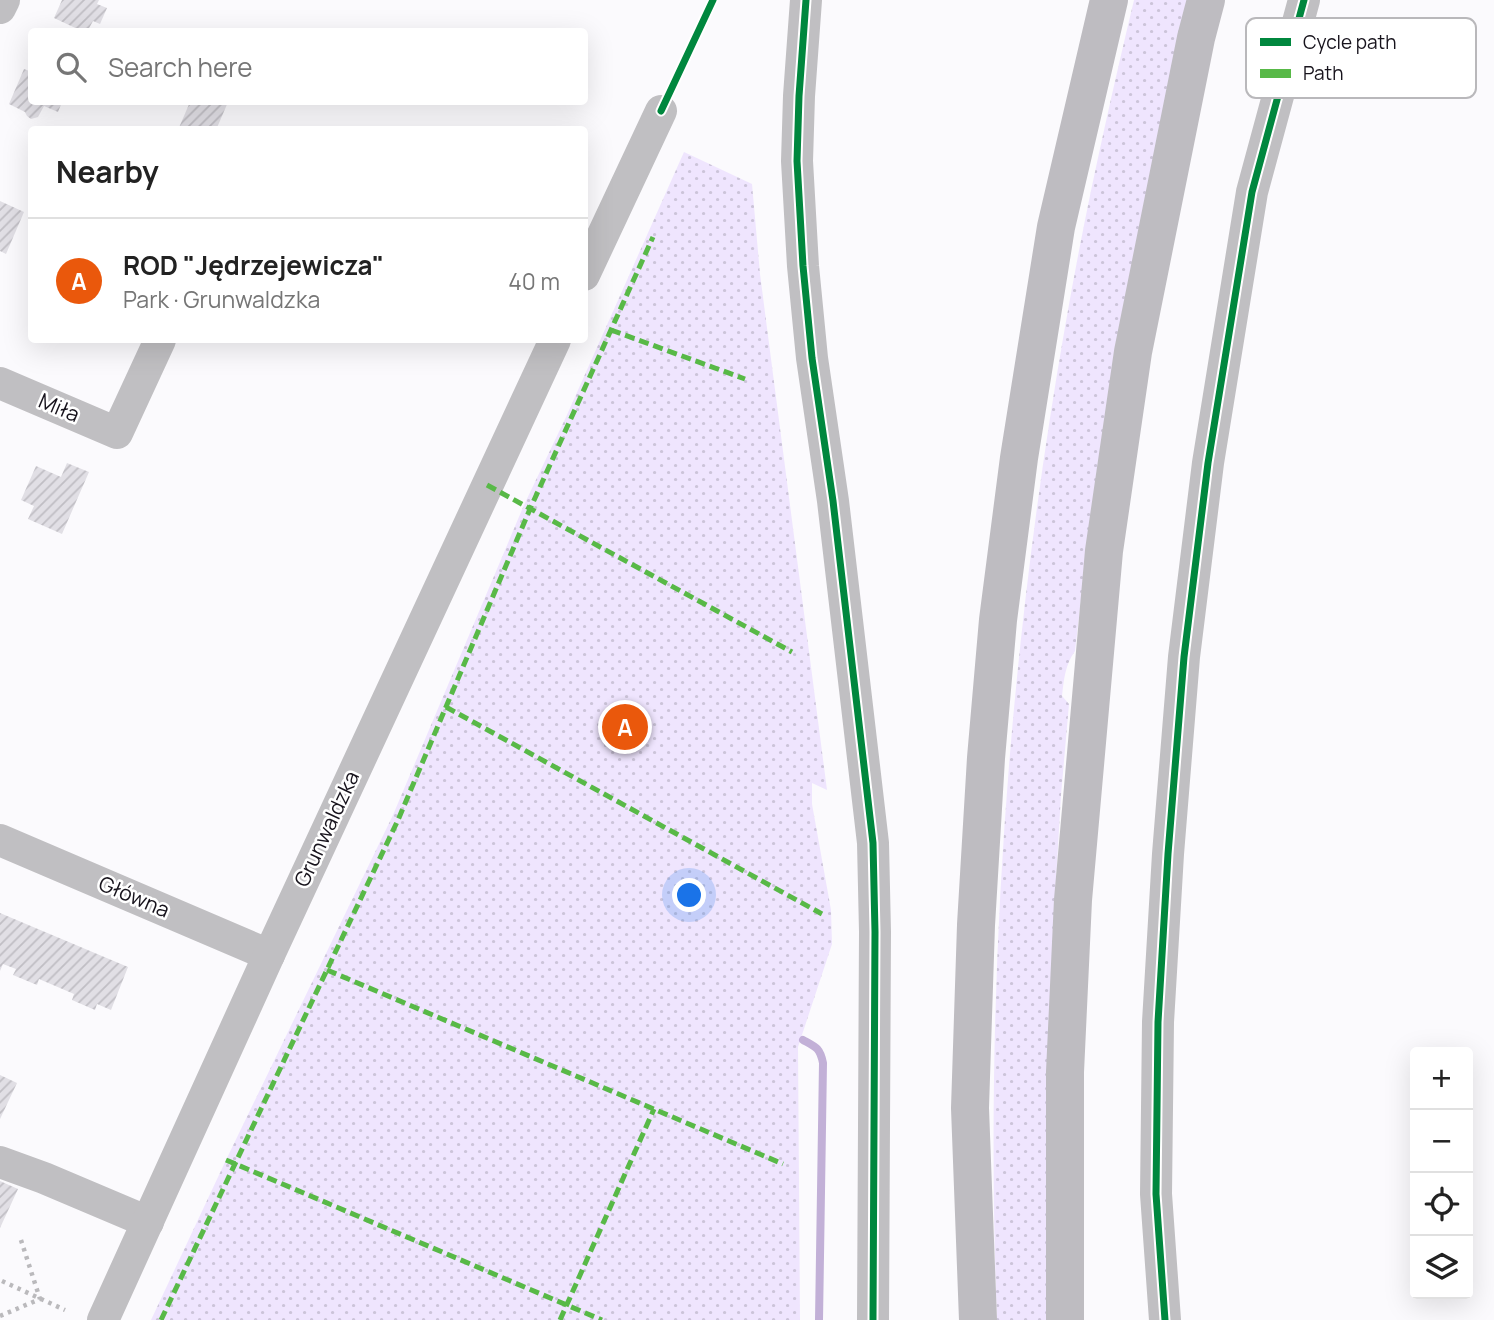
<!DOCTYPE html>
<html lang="en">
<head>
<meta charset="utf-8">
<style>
	:root { --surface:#fff; --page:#f6f6f6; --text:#222; --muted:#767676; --line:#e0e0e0; --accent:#ea580c }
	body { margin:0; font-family:Manrope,sans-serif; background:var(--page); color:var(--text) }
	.controls { position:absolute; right:21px; bottom:21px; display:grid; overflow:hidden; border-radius:7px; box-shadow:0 7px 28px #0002 }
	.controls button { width:63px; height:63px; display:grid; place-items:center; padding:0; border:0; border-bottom:2px solid var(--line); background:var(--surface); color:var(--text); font:35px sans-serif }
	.you { position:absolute; left:690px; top:896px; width:24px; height:24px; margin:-18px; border:5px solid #fff; border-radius:50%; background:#1a73e8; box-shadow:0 0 0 10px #1a73e833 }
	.badge { display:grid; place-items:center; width:46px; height:46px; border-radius:50%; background:var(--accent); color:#fff; font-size:23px; font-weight:700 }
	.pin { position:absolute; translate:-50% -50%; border:4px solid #fff; box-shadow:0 2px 7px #0006 }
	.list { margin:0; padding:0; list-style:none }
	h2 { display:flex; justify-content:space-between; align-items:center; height:91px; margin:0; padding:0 28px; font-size:30px }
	h2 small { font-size:23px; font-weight:400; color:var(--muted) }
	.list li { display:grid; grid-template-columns:46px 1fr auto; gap:21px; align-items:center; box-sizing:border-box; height:126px; padding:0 28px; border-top:2px solid var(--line) }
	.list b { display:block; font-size:26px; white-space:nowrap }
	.list p { margin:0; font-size:23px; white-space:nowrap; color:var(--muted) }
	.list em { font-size:23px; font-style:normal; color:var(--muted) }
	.icon { flex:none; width:38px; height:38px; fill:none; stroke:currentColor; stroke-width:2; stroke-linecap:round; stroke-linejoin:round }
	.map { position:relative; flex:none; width:1494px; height:1320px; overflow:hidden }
	.search { position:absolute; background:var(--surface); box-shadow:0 7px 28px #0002; left:28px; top:28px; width:560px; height:77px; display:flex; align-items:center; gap:18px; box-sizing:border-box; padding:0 24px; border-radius:7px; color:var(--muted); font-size:26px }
	.panel { position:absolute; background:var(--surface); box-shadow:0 7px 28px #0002; left:28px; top:126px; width:560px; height:217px; border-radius:7px }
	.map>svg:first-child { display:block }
	.grass { fill:url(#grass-dots) }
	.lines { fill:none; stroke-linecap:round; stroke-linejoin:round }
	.stream { stroke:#c2b0d7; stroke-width:8 }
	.building { fill:url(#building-hatch) }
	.path { stroke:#bab9bc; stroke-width:4.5; stroke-dasharray:3.5 5; stroke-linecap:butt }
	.minor { stroke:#c0bfc2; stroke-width:32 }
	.highway { stroke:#bebcc1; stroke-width:38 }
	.quiet { stroke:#58b947; stroke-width:5; stroke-dasharray:10 5; stroke-linecap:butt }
	.cycleway-casing { stroke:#fff; stroke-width:11 }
	.cycleway { stroke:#00873e; stroke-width:7 }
	.labels { text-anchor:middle; stroke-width:5; stroke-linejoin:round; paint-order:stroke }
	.street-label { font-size:21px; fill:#17131c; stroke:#fff }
	.key { fill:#fff; stroke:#b9b8bb; stroke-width:2 }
	.key-label { font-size:19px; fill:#17131c }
</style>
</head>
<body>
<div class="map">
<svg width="1494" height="1320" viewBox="0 0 1494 1320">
	<defs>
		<pattern id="grass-dots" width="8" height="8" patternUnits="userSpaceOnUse" patternTransform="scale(1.75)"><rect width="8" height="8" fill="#efe5fe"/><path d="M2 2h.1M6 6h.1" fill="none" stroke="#ccc4d9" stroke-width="1.8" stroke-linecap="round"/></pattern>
		<pattern id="building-hatch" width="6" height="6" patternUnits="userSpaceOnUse" patternTransform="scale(1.75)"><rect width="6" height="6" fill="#e1dfe5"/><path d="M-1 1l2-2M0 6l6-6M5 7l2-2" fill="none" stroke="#c0bec4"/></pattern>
	</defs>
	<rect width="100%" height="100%" fill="#fbfafd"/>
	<g class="grass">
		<path d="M1134 0H1189L1086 557 1075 651C1065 665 1064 679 1062 696L1069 704 1061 795 1054 915 1046 1320H997C984 989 1008 654 1065 327 1084 217 1108 109 1134 0Z"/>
		<polygon points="684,152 752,184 760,274 827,790 812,783 812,804 831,910 832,944 798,1047 800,1320 151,1320 226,1160 393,815 524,505 566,417"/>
	</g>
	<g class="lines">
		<path class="stream" d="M803 1040C816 1047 820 1048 823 1063L819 1320"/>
	</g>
	<g class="building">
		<polygon points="62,0 99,0 97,4 107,8 100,24 93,21 87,32 84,32 54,18"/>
		<polygon points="24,69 32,72 32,102 62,102 58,112 44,106 38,117 31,119 27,116 25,112 9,104"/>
		<polygon points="190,102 228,102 216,130 178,130"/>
		<polygon points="0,201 24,212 6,254 0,251"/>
		<polygon points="67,463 89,472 62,534 28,519 34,506 21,500 36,466 61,477"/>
		<polygon points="0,913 128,967 111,1010 97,1004 95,1010 72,1000 74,994 39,979 37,985 13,975 16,969 3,964 0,971"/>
		<polygon points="0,1075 17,1083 0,1119"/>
		<polygon points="0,1181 18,1189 0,1228"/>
	</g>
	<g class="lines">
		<g class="path">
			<polyline points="2,1281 65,1310"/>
			<polyline points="0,1316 40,1299 20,1237"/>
		</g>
		<g class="minor">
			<polyline points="806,0 799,96 797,161 803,266 812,358 833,501 873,843 875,932 873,1320"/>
			<polyline points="0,8 4,0"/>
			<polyline points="584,275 661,111"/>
			<polyline points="0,383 117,433 160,340"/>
			<polyline points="0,840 269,955"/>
			<polyline points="0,1162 44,1178 148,1222"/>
			<polyline points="103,1320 269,955 555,340"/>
			<polyline points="1165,1320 1156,1194 1158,1022 1168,854 1184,657 1208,463 1252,192 1304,0"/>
		</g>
		<g class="highway">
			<polyline points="978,1320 970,1108 976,925 986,758 998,620 1019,458 1056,227 1109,0"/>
			<polyline points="1065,1320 1065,1072 1073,900 1104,551 1133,352 1196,38 1206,0"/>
		</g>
		<g class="quiet">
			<polyline points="611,330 745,379"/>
			<polyline points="487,485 792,652"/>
			<polyline points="446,707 822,914"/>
			<polyline points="327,970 783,1164"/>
			<polyline points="226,1160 602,1320"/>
			<polyline points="161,1320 398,820 530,509 653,237"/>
			<polyline points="560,1320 654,1109"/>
		</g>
		<defs>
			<g id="cycleway">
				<polyline points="806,0 799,96 797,161 803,266 812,358 833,501 873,843 875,932 873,1320"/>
				<polyline points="661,111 713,0"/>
				<polyline points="1165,1320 1156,1194 1158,1022 1168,854 1184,657 1208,463 1252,192 1304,0"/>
			</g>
		</defs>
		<use href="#cycleway" class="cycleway-casing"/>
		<use href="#cycleway" class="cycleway"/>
	</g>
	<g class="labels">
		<g class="street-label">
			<text transform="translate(59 408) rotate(23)" y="7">Miła</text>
			<text transform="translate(327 829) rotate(-65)" y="7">Grunwaldzka</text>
			<text transform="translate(134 897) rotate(23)" y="7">Główna</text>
		</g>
	</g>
	<rect x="1246" y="18" width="230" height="80" rx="10" class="key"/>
	<rect x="1260" y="38" width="31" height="8" fill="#00873e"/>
	<rect x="1260" y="69" width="31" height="9" fill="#58b947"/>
	<g class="key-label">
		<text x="1303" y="49">Cycle path</text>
		<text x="1303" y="80">Path</text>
	</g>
</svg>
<div class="controls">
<button>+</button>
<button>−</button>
<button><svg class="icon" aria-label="locate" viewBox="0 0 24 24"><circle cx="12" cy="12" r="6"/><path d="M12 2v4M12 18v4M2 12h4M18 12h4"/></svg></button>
<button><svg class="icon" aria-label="layers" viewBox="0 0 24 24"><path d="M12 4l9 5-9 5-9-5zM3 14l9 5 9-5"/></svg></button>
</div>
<div class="you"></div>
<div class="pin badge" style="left:625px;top:727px">A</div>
<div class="search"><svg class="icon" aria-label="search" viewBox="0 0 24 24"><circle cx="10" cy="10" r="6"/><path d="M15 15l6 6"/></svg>Search here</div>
<section class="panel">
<h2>Nearby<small></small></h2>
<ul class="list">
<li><span class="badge">A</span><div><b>ROD &quot;Jędrzejewicza&quot;</b><p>Park · Grunwaldzka</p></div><em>40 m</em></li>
</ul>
</section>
</div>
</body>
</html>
